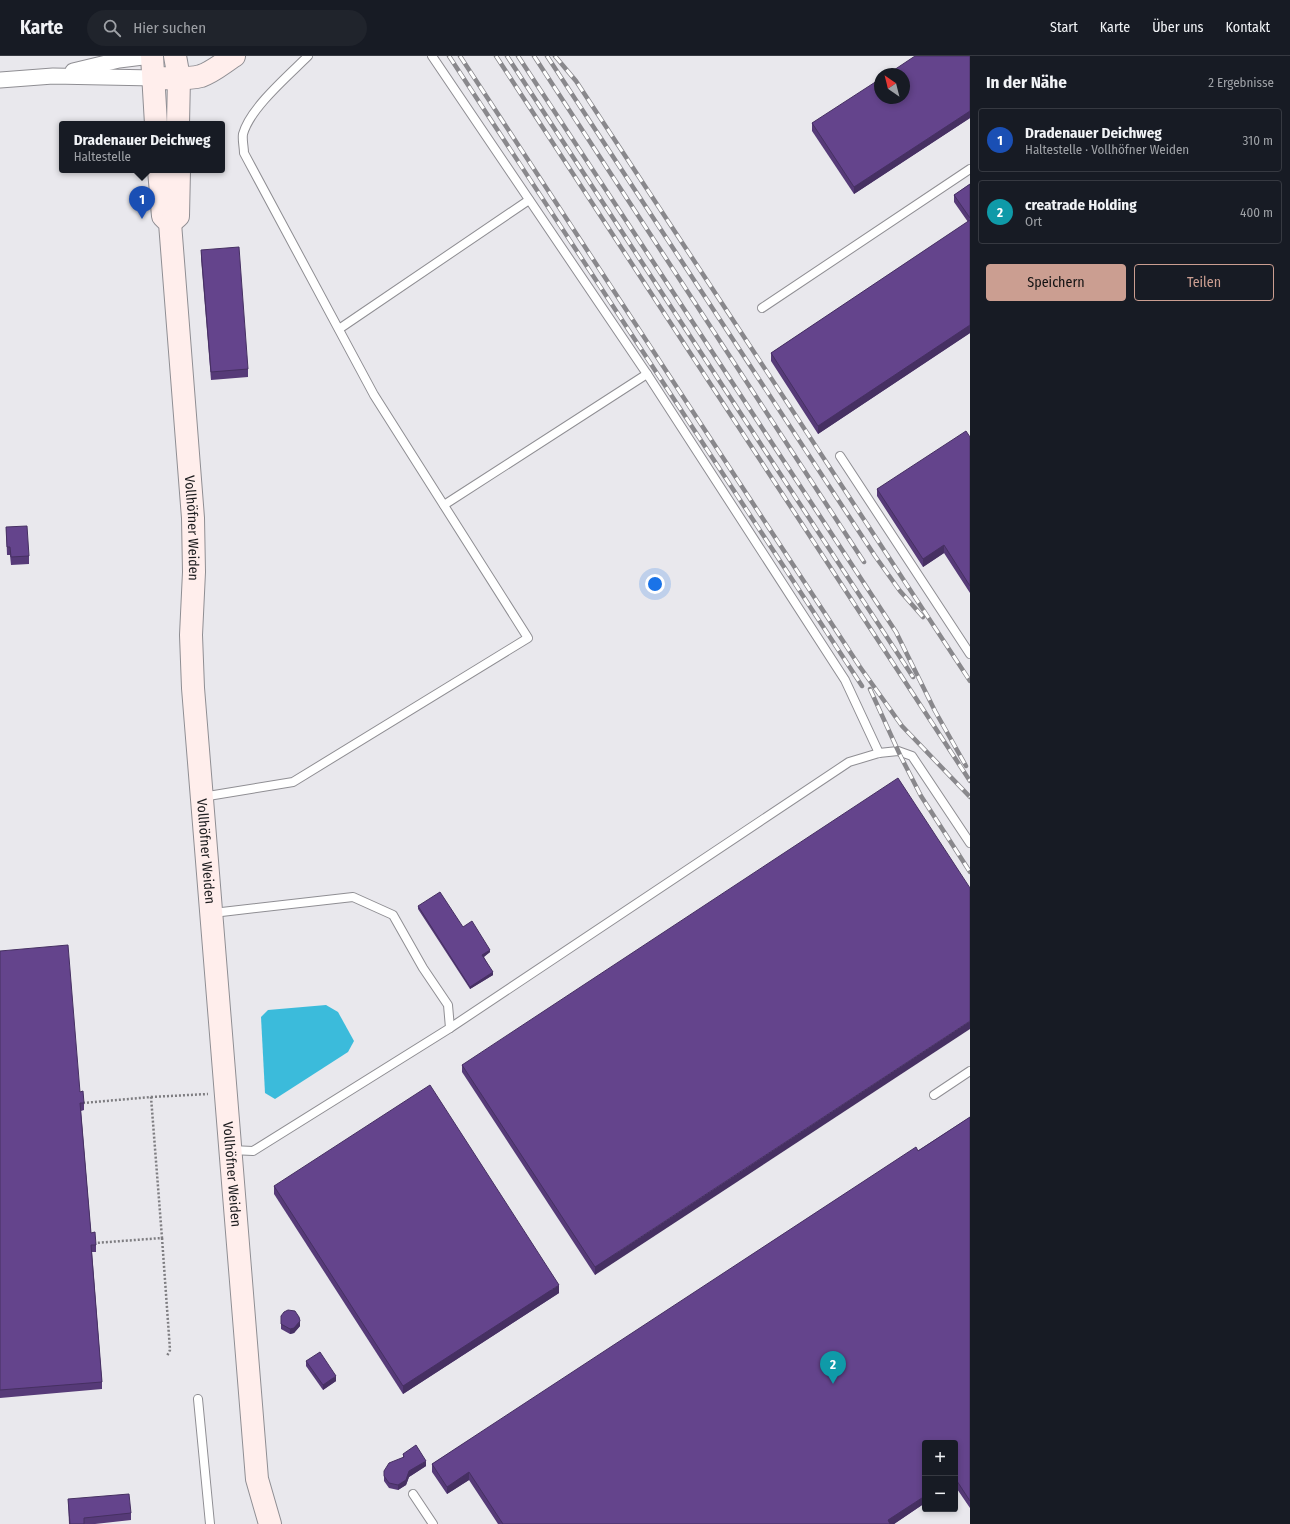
<!DOCTYPE html>
<html lang="de">
<head>
<meta charset="utf-8">
<style>
	:root { --surface:#171b24; --page:#20242c; --text:#f1f3f6; --muted:#9ea1a6; --line:#363941; --accent:#cb9e91 }
	body { margin:0; font-family:"Fira Sans Condensed",sans-serif; background:var(--page); color:var(--text) }
	.controls { position:absolute; right:12px; bottom:12px; display:grid; overflow:hidden; border-radius:4px; box-shadow:0 2px 6px #0003 }
	.controls button { width:36px; height:36px; display:grid; place-items:center; padding:0; border:0; border-bottom:1px solid var(--line); background:var(--surface); color:var(--text); font:20px sans-serif }
	.compass { position:absolute; left:874px; top:12px; width:36px; height:36px; border-radius:50%; background:var(--surface); box-shadow:0 2px 6px #0003; rotate:325deg }
	.you { position:absolute; left:655px; top:528px; width:14px; height:14px; margin:-10px; border:3px solid #fff; border-radius:50%; background:#1a73e8; box-shadow:0 0 0 6px #1a73e833 }
	.badge { display:grid; place-items:center; width:26px; height:26px; border-radius:50%; background:var(--accent); color:#fff; font-size:13px; font-weight:700 }
	.pin { position:absolute; translate:-50% -33px; filter:drop-shadow(0 1px 2px #0008) }
	.pin::after { content:''; position:absolute; top:21px; width:14px; height:12px; background:inherit; clip-path:polygon(0 0,100% 0,50% 100%) }
	.popup { position:absolute; left:59px; top:65px; width:166px; height:52px; box-sizing:border-box; display:grid; place-content:center; border-radius:4px; background:var(--surface); filter:drop-shadow(0 1px 3px #0005); font-size:13px; white-space:nowrap; color:var(--muted) }
	.popup b { font-size:15px; color:var(--text) }
	.popup::after { content:''; position:absolute; left:50%; top:100%; margin-left:-8px; border:8px solid transparent; border-top-color:var(--surface) }
	.list { margin:0; padding:0; list-style:none }
	h2 { display:flex; justify-content:space-between; align-items:center; height:52px; margin:0; padding:0 16px; font-size:17px }
	h2 small { font-size:13px; font-weight:400; color:var(--muted) }
	.list li { display:grid; grid-template-columns:26px 1fr auto; gap:12px; align-items:center; box-sizing:border-box; height:64px; margin:0 8px 8px; padding:0 8px; border:1px solid var(--line); border-radius:4px }
	.list b { display:block; font-size:15px; white-space:nowrap }
	.list p { margin:0; font-size:13px; white-space:nowrap; color:var(--muted) }
	.list em { font-size:13px; font-style:normal; color:var(--muted) }
	.actions { display:flex; gap:8px; padding:12px 16px }
	.actions a { flex:1; padding:9px 0; border:1px solid var(--accent); border-radius:4px; text-align:center; font-size:14px; color:var(--accent) }
	.actions .main { background:var(--accent); color:#111 }
	.icon { flex:none; width:22px; height:22px; fill:none; stroke:currentColor; stroke-width:2; stroke-linecap:round; stroke-linejoin:round }
	.map { position:relative; flex:none; width:970px; height:1468px; overflow:hidden }
	header { display:flex; align-items:center; gap:24px; box-sizing:border-box; height:56px; padding:0 20px; background:var(--surface); border-bottom:1px solid var(--line) }
	header strong { font-size:19px }
	nav { display:flex; gap:22px; margin-inline-start:auto; font-size:14px }
	.search { width:280px; height:36px; background:var(--page); display:flex; align-items:center; gap:10px; box-sizing:border-box; padding:0 14px; border-radius:22px; color:var(--muted); font-size:15px }
	main { display:flex }
	aside { flex:1; background:var(--surface) }
	.map>svg:first-child { display:block }
	.water { fill:#3bbbdb }
	.lines { fill:none; stroke-linecap:round; stroke-linejoin:round }
	.service-casing { stroke:#8f8e93; stroke-width:10 }
	.minor-casing { stroke:#8f8e93; stroke-width:17 }
	.secondary-casing { stroke:#8f8e93; stroke-width:24 }
	.path { stroke:#7e7d81; stroke-width:2.5; stroke-dasharray:2 2; stroke-linecap:butt }
	.service { stroke:#fff; stroke-width:8 }
	.minor { stroke:#fff; stroke-width:15 }
	.secondary { stroke:#ffeeec; stroke-width:22 }
	.rail-casing { stroke:#89888c; stroke-width:4.5 }
	.rail { stroke:#fff; stroke-width:3; stroke-dasharray:9; stroke-linecap:butt }
	.wall { fill:#563a78 }
	.shaded-wall { fill:#463062 }
	.building { fill:#64448c; stroke:#463062 }
	.labels { text-anchor:middle; stroke-width:4; stroke-linejoin:round; paint-order:stroke }
	.street-label { font-size:14px; fill:#1c1c1e; stroke:#fff }
</style>
</head>
<body>
<header>
<strong>Karte</strong>
<div class="search"><svg class="icon" aria-label="search" viewBox="0 0 24 24"><circle cx="10" cy="10" r="6"/><path d="M15 15l6 6"/></svg>Hier suchen</div>
<nav><a>Start</a><a>Karte</a><a>Über uns</a><a>Kontakt</a></nav>
</header>
<main>
<div class="map">
<svg width="970" height="1468" viewBox="0 0 970 1468">
	<rect width="100%" height="100%" fill="#e9e8ed"/>
	<polygon class="water" points="326,949 338,956 354,985 348,996 275,1043 265,1037 261,961 268,954"/>
	<g class="lines">
		<defs>
			<g id="service">
				<polyline points="432,0 647,318"/>
				<polyline points="762,252 970,113"/>
				<polyline points="339,273 529,144"/>
				<polyline points="840,400 970,598"/>
				<polyline points="444,449 647,318 845,624 879,697"/>
				<path d="M202 741 293 726 528 582 374 339 244 97C244 91 242 84 243 78 250 52 289 19 308 0"/>
				<polyline points="213,857 353,841 393,859 423,912 448,949 450,972 253,1095 231,1094"/>
				<polyline points="450,972 849,706 879,697 898,695 912,700 970,787"/>
				<polyline points="934,1039 970,1015"/>
				<polyline points="198,1343 210,1468"/>
				<polyline points="413,1438 433,1468"/>
			</g>
			<g id="minor">
				<polyline points="73,15 119,4 151,0"/>
				<polyline points="0,24 53,20 154,22"/>
			</g>
			<g id="secondary">
				<polyline points="152,0 156,68"/>
				<polyline points="175,0 179,22 178,68"/>
				<path d="M154 22C169 22 186 24 201 20 213 16 223 7 234 0"/>
				<path id="s1" d="M159 114 163 160 170 167 193 462 194 516 191 579 193 632 257 1423 270 1468"/>
				<polyline points="170,167 178,160 179,114"/>
			</g>
		</defs>
		<use href="#service" class="service-casing"/>
		<use href="#minor" class="minor-casing"/>
		<use href="#secondary" class="secondary-casing"/>
		<g class="path">
			<polyline points="151,1041 208,1038"/>
			<polyline points="83,1047 151,1041 162,1182 95,1187"/>
			<polyline points="162,1182 170,1294 167,1300"/>
		</g>
		<use href="#service" class="service"/>
		<use href="#minor" class="minor"/>
		<use href="#secondary" class="secondary"/>
		<defs>
			<g id="rail">
				<polyline points="449,0 862,630"/>
				<polyline points="460,0 860,611 902,670 970,741"/>
				<polyline points="496,0 970,725"/>
				<polyline points="507,0 913,621"/>
				<polyline points="518,0 896,576 935,655 966,710"/>
				<polyline points="534,0 864,506"/>
				<polyline points="547,0 875,500 900,535 923,561"/>
				<polyline points="555,0 576,25 970,625"/>
				<polyline points="870,633 900,699 921,740 970,816"/>
			</g>
		</defs>
		<use href="#rail" class="rail-casing"/>
		<use href="#rail" class="rail"/>
	</g>
	<g class="wall">
		<polygon points="970,0 970,62 854,138 812,75 812,67"/>
		<polygon points="970,128 970,277 818,378 771,305 771,297 968,166 954,146 954,139"/>
		<polygon points="201,194 248,313 248,321 211,324 201,202"/>
		<polygon points="970,381 970,537 944,497 923,511 877,440 877,433"/>
		<polygon points="6,471 29,500 29,508 11,509 10,499 7,499"/>
		<polygon points="970,832 595,1219 462,1016 462,1009"/>
		<polygon points="418,850 463,871 490,896 484,901 493,919 470,933 418,853"/>
		<polygon points="0,895 80,1036 84,1047 84,1054 81,1055 91,1177 96,1189 96,1196 92,1196 102,1326 102,1333 0,1342"/>
		<polygon points="970,1061 970,1452 955,1430 955,1387 925,1387 925,1447 894,1468 498,1468 469,1424 447,1438 432,1416 432,1408"/>
		<polygon points="274,1130 559,1237 403,1338 274,1138"/>
		<polygon points="281,1260 300,1270 294,1277 290,1278 281,1273"/>
		<polygon points="306,1305 336,1325 323,1334 306,1310"/>
		<polygon points="403,1398 426,1410 409,1421 406,1429 398,1434 389,1432 384,1425 384,1415 403,1402"/>
		<polygon points="68,1443 131,1457 131,1464 95,1468 69,1468"/>
	</g>
	<g class="shaded-wall">
		<polygon points="970,55 970,62 854,138 854,131"/>
		<polygon points="970,269 970,277 818,378 818,370"/>
		<polygon points="944,489 944,497 923,511 923,503"/>
		<polygon points="490,894 490,896 482,902 482,899"/>
		<polygon points="493,916 493,919 470,933 470,931"/>
		<polygon points="970,965 970,973 595,1219 595,1211"/>
		<polygon points="559,1229 559,1237 403,1338 403,1330"/>
		<polygon points="300,1265 300,1270 294,1277 290,1278 290,1273"/>
		<polygon points="336,1320 336,1325 323,1334 323,1329"/>
		<polygon points="426,1405 426,1410 409,1421 406,1429 398,1434 398,1429 409,1415"/>
		<polygon points="469,1416 469,1424 447,1438 447,1431"/>
		<polygon points="925,1440 925,1447 894,1468 888,1468 888,1464"/>
	</g>
	<g class="building">
		<polygon points="915,0 970,0 970,55 854,131 812,67 880,23 880,42 904,42 904,18 888,18"/>
		<polygon points="970,128 970,162 954,139"/>
		<polygon points="970,164 970,269 818,370 771,297"/>
		<polygon points="239,191 248,313 211,316 201,194"/>
		<polygon points="966,375 970,381 970,530 944,489 923,503 877,433"/>
		<polygon points="27,470 29,500 11,501 10,491 7,491 6,471"/>
		<polygon points="898,722 970,832 970,965 595,1211 462,1009"/>
		<polygon points="440,836 463,871 472,865 490,894 482,899 493,916 470,931 418,850"/>
		<polygon points="68,889 80,1036 83,1035 84,1047 80,1047 91,1177 95,1176 96,1189 91,1189 102,1326 0,1334 0,895"/>
		<polygon points="430,1029 559,1229 403,1330 274,1130"/>
		<polygon points="970,1061 970,1445 955,1422 955,1387 925,1387 925,1440 888,1464 890,1468 503,1468 469,1416 447,1431 432,1408 916,1091 918,1095"/>
		<polygon points="288,1254 295,1255 299,1261 300,1265 294,1272 290,1273 281,1268 281,1260 284,1256"/>
		<polygon points="320,1296 336,1320 323,1329 306,1305"/>
		<polygon points="416,1389 426,1405 409,1415 406,1424 398,1429 389,1427 384,1420 384,1415 389,1407 404,1401 403,1398"/>
		<polygon points="129,1438 131,1457 84,1462 84,1468 70,1468 68,1443"/>
	</g>
	<g class="labels">
		<g class="street-label">
			<text dy="5" stroke="none"><textPath href="#s1" startOffset="362">Vollhöfner Weiden</textPath></text>
			<text dy="5" stroke="none"><textPath href="#s1" startOffset="686">Vollhöfner Weiden</textPath></text>
			<text dy="5" stroke="none"><textPath href="#s1" startOffset="1010">Vollhöfner Weiden</textPath></text>
		</g>
	</g>
</svg>
<div class="controls">
<button>+</button>
<button>−</button>
</div>
<svg class="compass" viewBox="-18 -18 36 36"><path d="M0-13l5 13h-10z" fill="#e53935"/><path d="M0 13l5-13h-10z" fill="#9ea1a6"/></svg>
<div class="you"></div>
<div class="pin badge" style="left:142px;top:163px;background:#1a4fb4">1</div>
<div class="popup"><b>Dradenauer Deichweg</b>Haltestelle</div>
<div class="pin badge" style="left:833px;top:1328px;background:#0f9aa8">2</div>
</div>
<aside>
<h2>In der Nähe<small>2 Ergebnisse</small></h2>
<ul class="list">
<li><span class="badge" style="background:#1a4fb4">1</span><div><b>Dradenauer Deichweg</b><p>Haltestelle · Vollhöfner Weiden</p></div><em>310 m</em></li>
<li><span class="badge" style="background:#0f9aa8">2</span><div><b>creatrade Holding</b><p>Ort</p></div><em>400 m</em></li>
</ul>
<div class="actions"><a class="main">Speichern</a><a>Teilen</a></div>
</aside>
</main>
</body>
</html>
